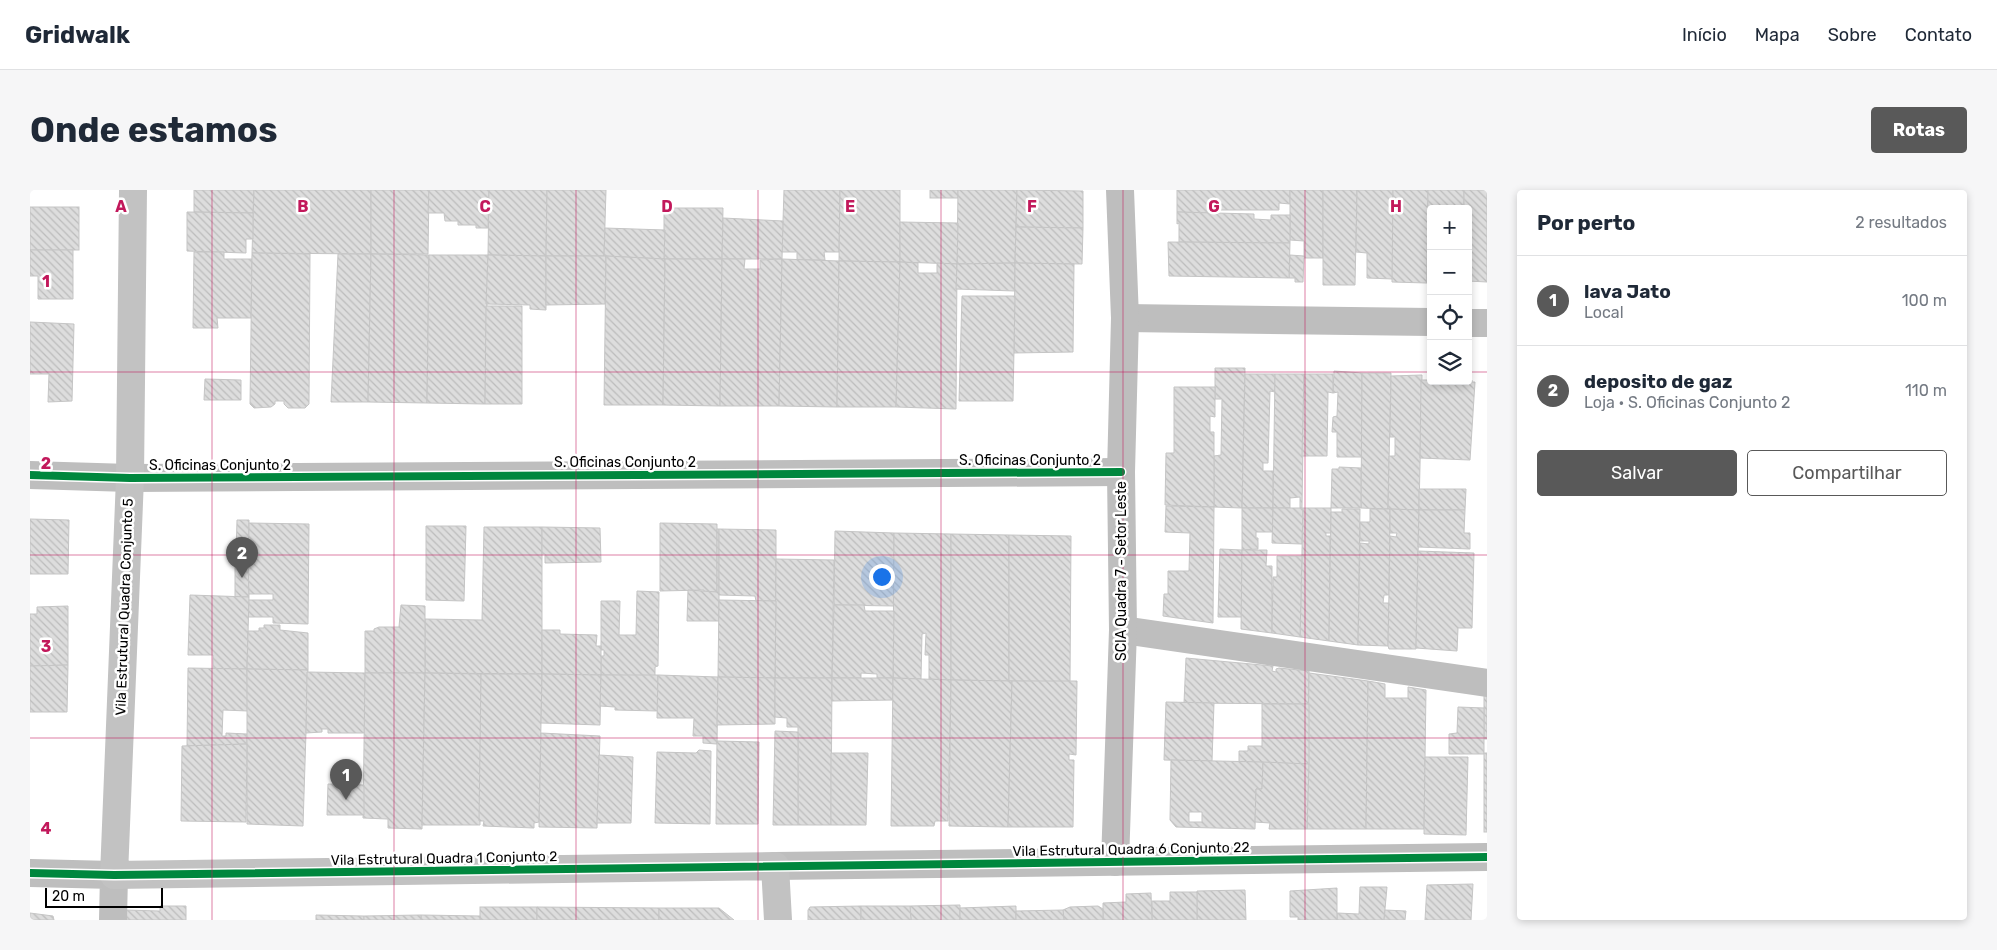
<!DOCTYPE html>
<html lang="pt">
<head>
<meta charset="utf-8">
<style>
	:root { --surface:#fff; --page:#f6f6f7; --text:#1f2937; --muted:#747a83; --line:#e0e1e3; --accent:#595959 }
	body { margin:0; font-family:Rubik,sans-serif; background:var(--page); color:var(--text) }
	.controls { position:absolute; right:15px; top:15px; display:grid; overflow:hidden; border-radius:5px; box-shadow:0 2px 8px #0003 }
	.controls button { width:45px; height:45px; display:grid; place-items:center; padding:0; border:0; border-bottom:1px solid var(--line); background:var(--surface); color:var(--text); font:25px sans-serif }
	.scale { position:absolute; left:15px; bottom:12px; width:118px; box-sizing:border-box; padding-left:5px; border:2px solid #000; border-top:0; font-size:14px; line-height:18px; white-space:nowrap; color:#000; -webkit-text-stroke:4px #fff; paint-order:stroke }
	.you { position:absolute; left:851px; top:386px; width:18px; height:18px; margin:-12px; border:4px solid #fff; border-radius:50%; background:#1a73e8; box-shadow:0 0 0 8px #1a73e833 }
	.badge { display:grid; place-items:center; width:32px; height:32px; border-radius:50%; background:var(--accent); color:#fff; font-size:16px; font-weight:700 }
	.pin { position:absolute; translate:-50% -41px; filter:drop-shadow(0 1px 2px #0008) }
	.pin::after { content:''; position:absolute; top:26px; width:18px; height:15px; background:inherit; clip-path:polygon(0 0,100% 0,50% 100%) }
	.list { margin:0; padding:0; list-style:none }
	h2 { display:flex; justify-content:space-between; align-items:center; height:65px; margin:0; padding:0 20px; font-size:21px }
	h2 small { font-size:16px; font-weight:400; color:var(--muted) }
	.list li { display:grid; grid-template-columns:32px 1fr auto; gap:15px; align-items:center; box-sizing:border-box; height:90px; padding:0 20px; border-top:1px solid var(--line) }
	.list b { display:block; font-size:19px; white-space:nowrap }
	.list p { margin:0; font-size:16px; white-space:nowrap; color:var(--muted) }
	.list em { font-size:16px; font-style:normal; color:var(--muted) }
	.actions { display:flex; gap:10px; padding:15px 20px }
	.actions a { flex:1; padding:11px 0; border:1px solid var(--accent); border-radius:5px; text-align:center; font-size:18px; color:var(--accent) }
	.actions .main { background:var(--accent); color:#fff }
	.icon { flex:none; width:28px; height:28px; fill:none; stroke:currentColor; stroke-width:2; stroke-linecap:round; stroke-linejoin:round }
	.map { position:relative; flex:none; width:1457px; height:730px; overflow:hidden; border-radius:5px }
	header { display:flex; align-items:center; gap:30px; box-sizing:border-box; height:70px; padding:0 25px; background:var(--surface); border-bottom:1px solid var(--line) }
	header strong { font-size:24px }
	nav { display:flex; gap:28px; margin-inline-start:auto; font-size:18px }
	.intro { display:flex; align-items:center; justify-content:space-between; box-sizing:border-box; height:120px; padding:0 30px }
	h1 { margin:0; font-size:35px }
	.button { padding:12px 22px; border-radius:5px; background:var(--accent); color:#fff; font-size:18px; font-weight:700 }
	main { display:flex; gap:30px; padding:0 30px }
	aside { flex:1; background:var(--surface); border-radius:5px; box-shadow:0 2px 8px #0003 }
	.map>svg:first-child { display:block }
	.building { fill:url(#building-back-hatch); stroke:#c5c5c5; fill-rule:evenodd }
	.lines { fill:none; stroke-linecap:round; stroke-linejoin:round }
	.street { stroke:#bebebe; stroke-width:28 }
	.secondary { stroke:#c2c2c2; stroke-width:28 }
	.cycleway-casing { stroke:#fff; stroke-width:11 }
	.cycleway { stroke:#00873e; stroke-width:8 }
	.grid { fill:none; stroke:#c2185b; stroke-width:1; stroke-opacity:0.55 }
	.labels { text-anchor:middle; stroke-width:5; stroke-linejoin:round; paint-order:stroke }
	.street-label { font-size:14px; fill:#000; stroke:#fff }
	.grid-label { font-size:16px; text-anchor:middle; font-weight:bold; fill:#c2185b; stroke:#fff; stroke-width:5; stroke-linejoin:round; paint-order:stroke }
</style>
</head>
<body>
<header>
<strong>Gridwalk</strong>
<nav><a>Início</a><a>Mapa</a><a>Sobre</a><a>Contato</a></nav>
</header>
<div class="intro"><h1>Onde estamos</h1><a class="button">Rotas</a></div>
<main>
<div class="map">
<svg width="1457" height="730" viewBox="0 0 1457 730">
	<defs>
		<pattern id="building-back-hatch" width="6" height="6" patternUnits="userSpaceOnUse" patternTransform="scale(1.25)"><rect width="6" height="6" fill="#ddd"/><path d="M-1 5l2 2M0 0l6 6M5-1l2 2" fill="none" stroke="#bcbcbc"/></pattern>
	</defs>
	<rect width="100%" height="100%" fill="#fff"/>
	<g class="building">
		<polygon points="164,0 224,0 223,23 164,22"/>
		<polygon points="224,0 341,0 341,64 222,63"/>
		<polygon points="341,0 399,0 398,64 341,64"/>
		<polygon points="399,0 459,0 458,38 446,38 446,35 428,35 428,31 415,31 414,23 398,23"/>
		<polygon points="459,0 517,0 516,66 458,65"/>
		<polygon points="517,0 576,0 574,66 516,66"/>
		<polygon points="754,0 810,0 809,62 794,62 795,70 767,70 767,62 752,62"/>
		<polygon points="810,0 870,0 870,72 809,71"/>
		<rect x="900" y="0" width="28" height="8"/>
		<polygon points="928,0 987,0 985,73 927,74"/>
		<polygon points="987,0 1053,1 1053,38 986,37"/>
		<polygon points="1147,0 1260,0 1260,14 1249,13 1249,20 1183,20 1183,23 1147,22"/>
		<polygon points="1260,0 1293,0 1293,68 1274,68 1273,92 1265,92 1265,88 1259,88 1260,65 1274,66 1274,51 1260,50"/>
		<polygon points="1293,0 1327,0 1325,95 1293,95"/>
		<polygon points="1327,0 1363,0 1363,89 1337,88 1337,63 1326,62"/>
		<polygon points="1363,0 1398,0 1397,93 1362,92"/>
		<polygon points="1398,0 1434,0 1434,19 1401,19 1401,93 1397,93"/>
		<polygon points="1434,0 1457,0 1457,92 1438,91 1438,19 1434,19"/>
		<rect x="0" y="17" width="49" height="43"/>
		<polygon points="634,18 693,18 692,69 634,69"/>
		<polygon points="157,22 223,23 223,49 216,49 216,63 157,61"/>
		<polygon points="1147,22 1224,24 1224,29 1241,30 1241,25 1260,25 1260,53 1149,52 1149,33 1147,34"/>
		<polygon points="693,28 753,31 752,69 692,69"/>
		<polygon points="870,32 928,33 927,74 870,72"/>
		<polygon points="986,37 1053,38 1052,74 985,73"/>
		<polygon points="575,38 635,40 634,69 574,66"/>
		<polygon points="1138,52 1260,53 1259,88 1139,86"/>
		<polygon points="0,60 43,60 43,109 8,109 8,86 0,86"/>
		<polygon points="164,62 194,62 194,69 222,69 221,128 187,128 188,138 163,138"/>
		<polygon points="222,63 280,64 279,214 275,218 258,218 254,214 254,211 245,211 245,214 241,217 224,218 220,214"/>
		<polygon points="308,64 341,64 338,212 301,212"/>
		<polygon points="341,64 399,65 397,213 338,212"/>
		<polygon points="399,65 458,65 455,214 397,213"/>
		<polygon points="458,65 516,66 516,120 500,119 500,115 456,114"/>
		<polygon points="516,66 576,66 575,114 516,115"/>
		<polygon points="576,66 635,69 633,215 574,215"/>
		<polygon points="635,69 692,69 690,216 633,215"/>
		<polygon points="692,69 715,69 714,79 730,79 730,70 752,69 749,216 690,216"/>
		<polygon points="752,69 809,71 807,217 749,216"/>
		<polygon points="809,71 870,72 866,217 807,217"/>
		<polygon points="870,72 888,73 888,83 907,83 907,73 927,74 926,219 866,217"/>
		<polygon points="985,73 985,101 926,99 927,74"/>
		<polygon points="985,73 1044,74 1043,162 984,163"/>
		<polygon points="932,106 985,106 983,211 929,211"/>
		<polygon points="456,116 492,116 492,214 455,214"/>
		<polygon points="0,132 44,134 42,211 18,212 19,184 0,184"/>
		<polygon points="1185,178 1215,178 1212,318 1184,317 1184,266 1191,265 1192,209 1185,209"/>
		<polygon points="1304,181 1332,183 1332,267 1307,267 1307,242 1302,242 1303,227 1307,226 1308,202 1303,203"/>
		<polygon points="1332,183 1361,183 1358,319 1331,318"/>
		<polygon points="1215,184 1245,184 1245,202 1240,201 1238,273 1233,273 1233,281 1243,281 1243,318 1212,318"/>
		<polygon points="1245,184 1274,184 1272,318 1270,318 1270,307 1260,308 1260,318 1243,318"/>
		<polygon points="1274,184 1303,184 1303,203 1298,202 1297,266 1272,266"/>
		<polygon points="1392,185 1389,320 1358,319 1359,266 1365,266 1365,247 1360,247 1361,186"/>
		<polygon points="175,189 211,190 211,210 174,210"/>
		<polygon points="1391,190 1401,190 1401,191 1442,190 1442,192 1445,192 1440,270 1390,268"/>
		<polygon points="1144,197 1185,197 1185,227 1180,226 1180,242 1184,242 1184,317 1135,315 1136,263 1144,263"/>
		<polygon points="1309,277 1331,278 1331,318 1301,318 1302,279 1309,279"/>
		<polygon points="1389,299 1436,299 1435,320 1389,320"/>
		<polygon points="1136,316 1184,317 1183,433 1133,426 1134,404 1138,404 1138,381 1159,381 1160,343 1135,342"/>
		<polygon points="1212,318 1243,318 1243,342 1226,342 1226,348 1228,348 1228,359 1212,360"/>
		<polygon points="1243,318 1273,318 1272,354 1242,353"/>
		<polygon points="1273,318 1301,318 1301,343 1296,343 1296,346 1300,346 1299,451 1270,447"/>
		<polygon points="1312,319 1330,319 1328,455 1299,451 1301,322 1312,322"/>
		<polygon points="1340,319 1360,319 1359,405 1354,405 1353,413 1359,413 1358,456 1328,455 1330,353 1339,354 1339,351 1330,351 1330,332 1340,332"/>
		<polygon points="1360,319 1389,320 1386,459 1359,459 1358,456 1360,346 1366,347 1367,343 1360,343"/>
		<polygon points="1389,320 1435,320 1434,343 1440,343 1440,359 1388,357"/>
		<polygon points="0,329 39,330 38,384 0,384"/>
		<polygon points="207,330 219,330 219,367 206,367"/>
		<polygon points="219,333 279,334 278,434 243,433 243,427 218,427 218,410 243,410 243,404 218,404"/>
		<polygon points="630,333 687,334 687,402 674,402 674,400 630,401"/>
		<polygon points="396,336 436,336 434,411 396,410"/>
		<polygon points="454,337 512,337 512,484 395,483 395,429 452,430"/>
		<polygon points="512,337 570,338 571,372 515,373 515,364 512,364"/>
		<polygon points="687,339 689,339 689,431 657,431 658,400 687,402"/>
		<polygon points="689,339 746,340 746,411 726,411 725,406 689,405"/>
		<polygon points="805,341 864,343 864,416 804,415"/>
		<polygon points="864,343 921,344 921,490 899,489 899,465 895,465 896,443 892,444 891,489 863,488"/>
		<polygon points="921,344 979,345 979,491 921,490"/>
		<polygon points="979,345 1041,346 1040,492 979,491"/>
		<polygon points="1190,359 1212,360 1212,427 1188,427"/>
		<polygon points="1212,360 1237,360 1236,376 1242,376 1242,443 1211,439"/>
		<polygon points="1388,361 1444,363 1442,438 1428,438 1427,461 1386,458"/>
		<polygon points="1247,366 1272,366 1270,447 1242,443 1243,387 1247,387"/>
		<polygon points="746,369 804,370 802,488 745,488"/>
		<polygon points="205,371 218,371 219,407 205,407"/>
		<polygon points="607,401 629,402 628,476 625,477 625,486 571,485 571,466 574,466 574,460 571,460 571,411 590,411 589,445 606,445"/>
		<polygon points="160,405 219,407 217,479 183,479 183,465 158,465"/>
		<polygon points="689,410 746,411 745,488 688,487"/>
		<polygon points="371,415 395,416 395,483 335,483 335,441 344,441 344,439 349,437 369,437"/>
		<polygon points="804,415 834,415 835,421 864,421 863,488 847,488 847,484 831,483 831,488 802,488"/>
		<polygon points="38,416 38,475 0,476 0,424 7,424 7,417"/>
		<polygon points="234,435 250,435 250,440 278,443 278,480 217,479 218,441 229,441 229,438 234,438"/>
		<polygon points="512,440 530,440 530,444 567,445 566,456 571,456 571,485 512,484"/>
		<polygon points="1156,468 1243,476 1242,481 1246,482 1246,479 1249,478 1279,481 1279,514 1154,513"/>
		<polygon points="38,475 37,522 0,522 0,476"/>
		<polygon points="158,478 217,479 218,521 193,520 192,546 196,546 196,543 217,544 217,554 157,556"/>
		<polygon points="217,479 278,480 273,636 217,634"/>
		<polygon points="277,482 335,483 335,543 298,543 298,539 292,539 292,542 276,543"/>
		<polygon points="335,483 395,483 392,639 358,638 358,629 333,628"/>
		<polygon points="395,483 451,484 450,635 392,635"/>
		<polygon points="1279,483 1338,491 1336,639 1277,639"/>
		<polygon points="451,484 512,484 509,632 504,633 504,638 453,636 454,631 449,631"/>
		<polygon points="512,484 571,485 570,535 511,533"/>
		<polygon points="571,485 628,485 628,521 585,520 585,517 570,516"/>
		<polygon points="628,485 688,487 687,554 673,553 673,546 663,546 664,528 627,528"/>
		<polygon points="688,487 745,488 745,534 687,535"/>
		<polygon points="745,488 802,488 801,635 768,635 768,537 757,537 757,528 745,527"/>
		<polygon points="802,488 863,488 863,510 802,511"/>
		<polygon points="863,488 921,490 918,631 905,631 904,636 861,636"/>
		<polygon points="921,490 982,491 978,637 919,636"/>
		<polygon points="982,491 1047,491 1046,565 1039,564 1039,570 1044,570 1043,637 978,637"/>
		<polygon points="1338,491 1355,494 1355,508 1378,508 1378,497 1396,500 1394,639 1336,639"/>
		<polygon points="1454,505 1457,506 1457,549 1454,549"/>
		<polygon points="1136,512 1184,513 1182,571 1134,570"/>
		<polygon points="1232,514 1279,514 1279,574 1209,572 1209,561 1218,561 1218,556 1232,556"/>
		<polygon points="1428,517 1454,518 1454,564 1419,564 1419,544 1427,543"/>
		<polygon points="745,541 768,542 768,635 743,635"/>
		<polygon points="511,543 570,546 567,638 509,637"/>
		<polygon points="687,551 729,552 728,634 686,634"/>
		<polygon points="217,554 216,632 151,631 152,556"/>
		<polygon points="669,560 681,561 680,634 625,633 627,562 666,563"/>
		<polygon points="801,563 838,563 836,635 801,635"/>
		<rect x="1454" y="563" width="3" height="79"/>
		<polygon points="569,565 603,567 601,633 567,633"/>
		<polygon points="1395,567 1438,567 1436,645 1394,644"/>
		<path d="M1141 570 1233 572 1232 599H1226L1225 639 1146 637 1140 630ZM1159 622H1172V632H1159Z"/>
		<polygon points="1233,572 1279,574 1277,639 1239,639 1240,633 1225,632 1226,599 1232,599"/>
		<polygon points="298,594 334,595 334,625 297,625"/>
		<polygon points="1443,694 1441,730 1395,730 1397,695"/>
		<polygon points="1330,697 1357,697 1354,730 1307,730 1307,723 1329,724"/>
		<polygon points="1307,698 1307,730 1268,730 1268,727 1260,727 1260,701"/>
		<polygon points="1215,700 1216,730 1167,730 1167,701"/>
		<polygon points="1140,702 1167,702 1167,730 1122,730 1122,711 1140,711"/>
		<polygon points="1121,703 1122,730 1073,730 1073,713 1096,712 1096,704"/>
		<polygon points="930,715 930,730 881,730 880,716"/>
		<polygon points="130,716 156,716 156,730 95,730 95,720 130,721"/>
		<polygon points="831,716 831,730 778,730 778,720 780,717"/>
		<polygon points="831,716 880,716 881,730 831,730"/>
		<polygon points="986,716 986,730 930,730 930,718"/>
		<polygon points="1068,716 1073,719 1073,730 1034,730 1033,720 1040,717"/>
		<rect x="450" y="717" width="57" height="13"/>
		<polygon points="507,717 629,718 629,730 507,730"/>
		<polygon points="629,718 689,718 704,730 629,730"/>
		<polygon points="1033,720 1034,730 986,730 986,721"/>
		<polygon points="1355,720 1376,721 1375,730 1354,730"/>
		<polygon points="0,723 23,726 24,730 0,730"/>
		<polygon points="286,725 334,726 334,730 286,730"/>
		<polygon points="391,725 450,726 450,730 391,730"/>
		<polygon points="391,725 391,730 334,730 334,726"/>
	</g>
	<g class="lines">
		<g class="street">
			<polyline points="1095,128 1401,132"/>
			<polyline points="1438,133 1457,133"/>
			<polyline points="0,285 100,288 1091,282"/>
			<polyline points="1093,440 1457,493"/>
			<polyline points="1085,672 1093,440 1091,282 1095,128 1090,0"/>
			<polyline points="745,676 1457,667"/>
			<polyline points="0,683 84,685 83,730"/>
		</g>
		<polyline class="secondary" points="103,0 100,288 84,685 745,676 748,730"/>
		<defs>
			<g id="cycleway">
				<polyline points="0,285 100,288 1091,282"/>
				<polyline points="0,683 84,685 1457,667"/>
			</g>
		</defs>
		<use href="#cycleway" class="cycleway-casing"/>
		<use href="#cycleway" class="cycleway"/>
	</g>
	<path class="grid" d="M182 0V730M364 0V730M546 0V730M728 0V730M911 0V730M1093 0V730M1275 0V730M0 182H1401M1438 182H1457M0 365H1457M0 548H1457"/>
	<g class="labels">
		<g class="street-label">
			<text x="1000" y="275">S. Oficinas Conjunto 2</text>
			<text x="595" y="277">S. Oficinas Conjunto 2</text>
			<text x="190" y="280">S. Oficinas Conjunto 2</text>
			<text transform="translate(1091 381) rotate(-90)" y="5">SCIA Quadra 7 - Setor Leste</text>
			<text transform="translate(94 417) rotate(-88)" y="5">Vila Estrutural Quadra Conjunto 5</text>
			<text transform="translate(1101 659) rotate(-1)" y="5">Vila Estrutural Quadra 6 Conjunto 22</text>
			<text transform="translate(414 668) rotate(-1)" y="5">Vila Estrutural Quadra 1 Conjunto 2</text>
		</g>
	</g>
	<g class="grid-label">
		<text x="91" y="22">A</text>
		<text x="273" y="22">B</text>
		<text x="455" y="22">C</text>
		<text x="637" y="22">D</text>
		<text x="820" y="22">E</text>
		<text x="1002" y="22">F</text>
		<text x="1184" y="22">G</text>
		<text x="1366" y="22">H</text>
		<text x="16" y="97">1</text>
		<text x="16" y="279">2</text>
		<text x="16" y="462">3</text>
		<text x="16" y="644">4</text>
	</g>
</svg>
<div class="controls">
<button>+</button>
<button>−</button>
<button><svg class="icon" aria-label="locate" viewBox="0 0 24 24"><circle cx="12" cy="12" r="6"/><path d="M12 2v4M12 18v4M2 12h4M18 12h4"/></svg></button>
<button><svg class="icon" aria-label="layers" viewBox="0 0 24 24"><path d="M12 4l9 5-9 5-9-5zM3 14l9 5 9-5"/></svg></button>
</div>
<div class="scale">20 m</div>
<div class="you"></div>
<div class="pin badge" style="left:316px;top:610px">1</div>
<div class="pin badge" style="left:212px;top:388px">2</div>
</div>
<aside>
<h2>Por perto<small>2 resultados</small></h2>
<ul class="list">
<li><span class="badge">1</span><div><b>lava Jato</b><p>Local</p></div><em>100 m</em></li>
<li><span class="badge">2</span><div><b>deposito de gaz</b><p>Loja · S. Oficinas Conjunto 2</p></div><em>110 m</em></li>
</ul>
<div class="actions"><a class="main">Salvar</a><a>Compartilhar</a></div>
</aside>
</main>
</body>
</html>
